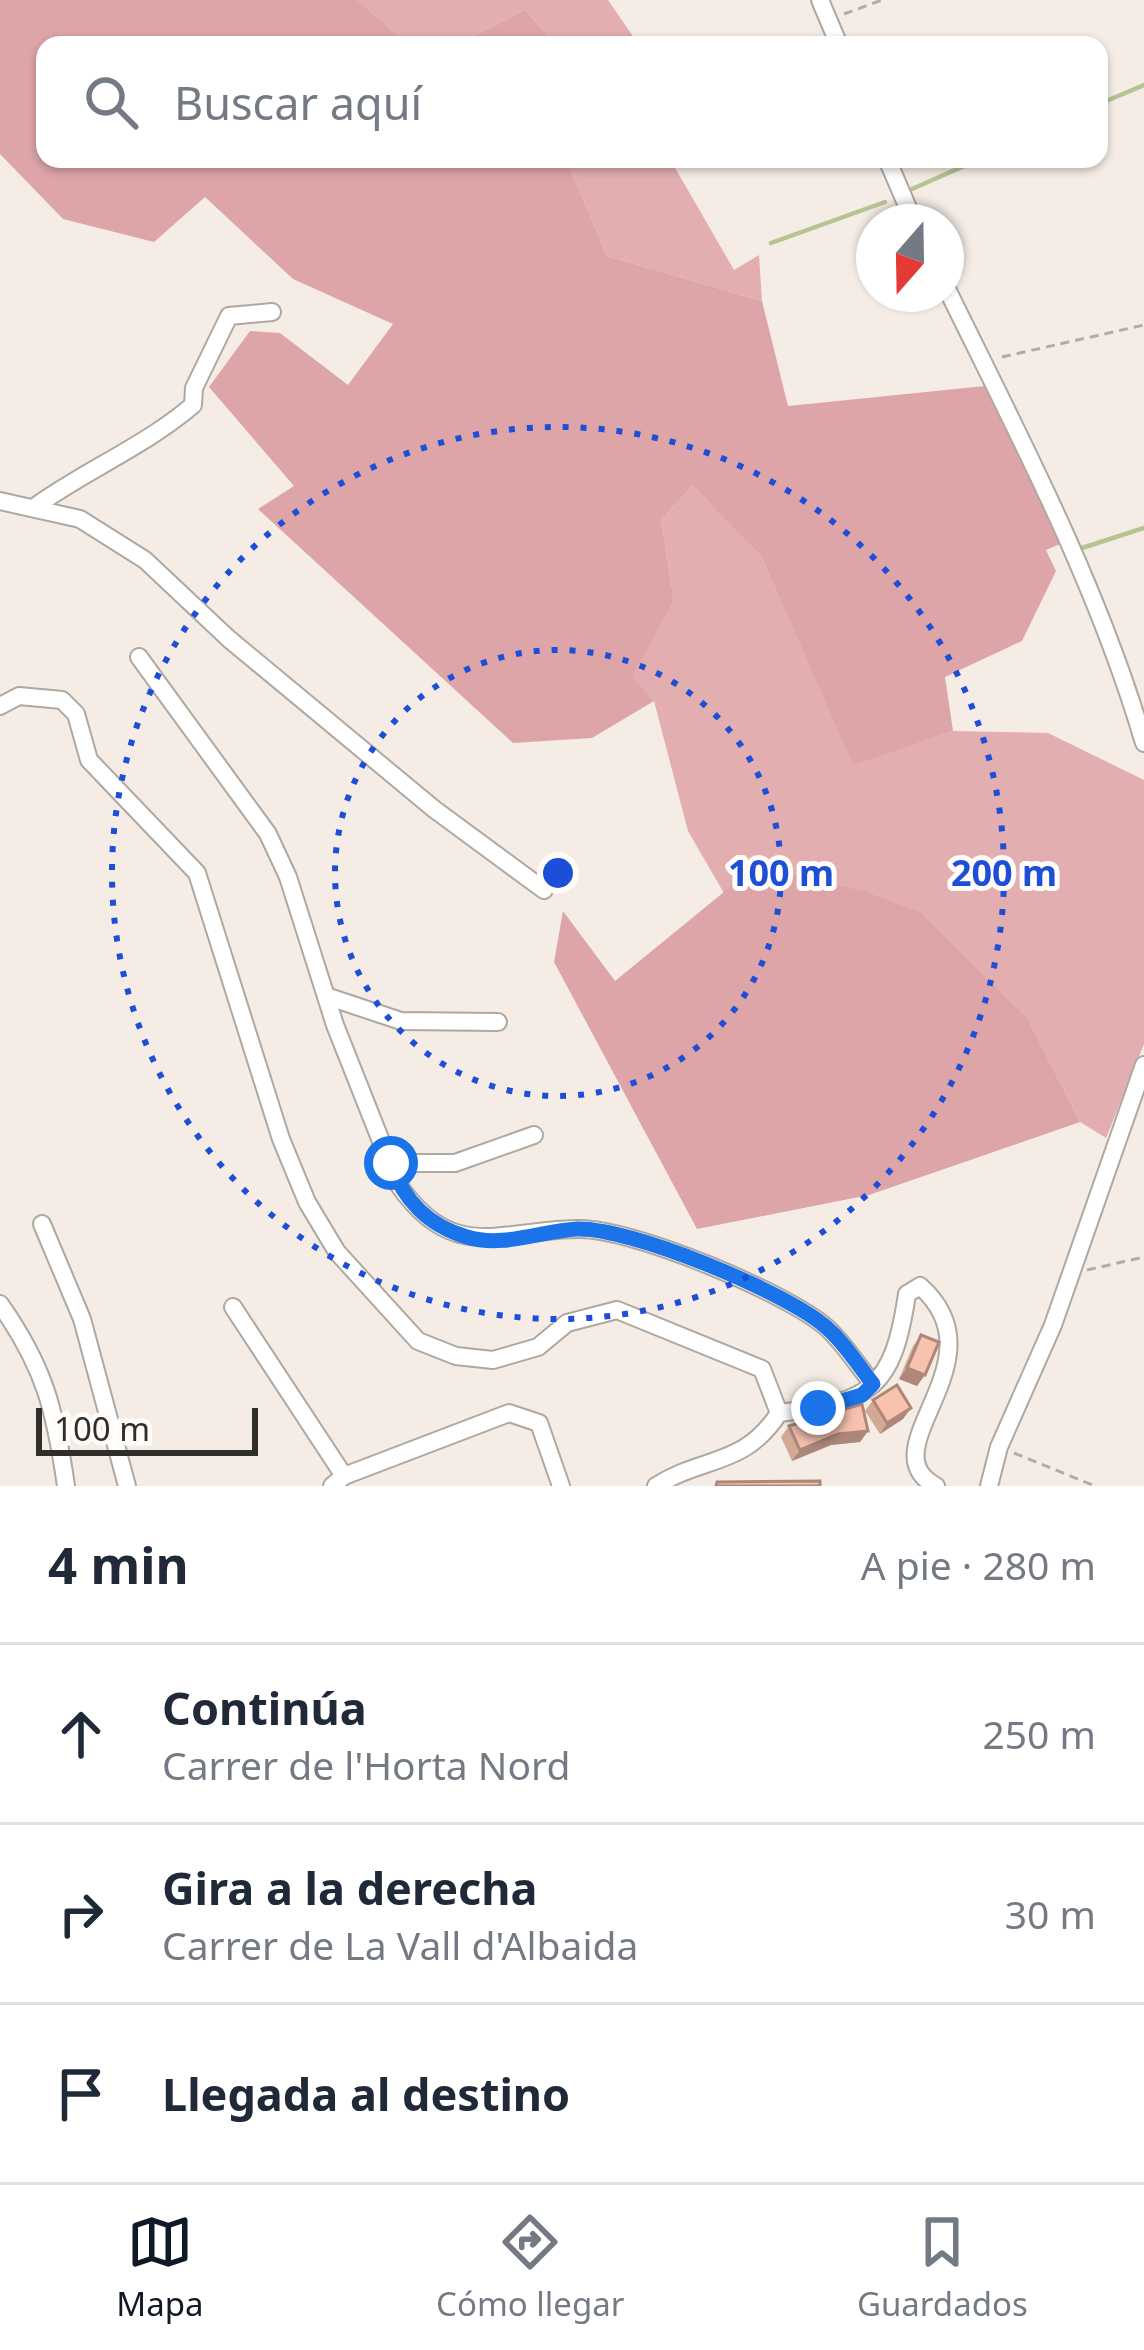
<!DOCTYPE html>
<html lang="es">
<head>
<meta charset="utf-8">
<style>
	:root { --surface:#fff; --page:#f6f6f7; --text:#1f2937; --muted:#747a83; --line:#e0e1e3; --accent:#111827 }
	body { margin:0; font-family:"Noto Sans",sans-serif; background:var(--page); color:var(--text) }
	.compass { position:absolute; left:856px; top:204px; width:108px; height:108px; border-radius:50%; background:var(--surface); box-shadow:0 3px 9px #0004; rotate:200deg }
	.scale { position:absolute; left:36px; bottom:30px; width:222px; box-sizing:border-box; padding-left:12px; border:6px solid #302e2b; border-top:0; font-size:33px; line-height:42px; white-space:nowrap; color:#302e2b; -webkit-text-stroke:9px #fffbf8; paint-order:stroke }
	.stop { position:absolute; width:36px; height:36px; margin:-27px; border:9px solid #1a73e8; border-radius:50%; background:#fff }
	.stop.end { background:#1a73e8; border-color:#fff; box-shadow:0 3px 12px #0008 }
	.list { margin:0; padding:0; list-style:none }
	h2 { display:flex; justify-content:space-between; align-items:center; height:156px; margin:0; padding:0 48px; font-size:51px }
	h2 small { font-size:39px; font-weight:400; color:var(--muted) }
	.list li { display:grid; grid-template-columns:78px 1fr auto; gap:36px; align-items:center; box-sizing:border-box; height:180px; padding:0 48px; border-top:3px solid var(--line) }
	.list b { display:block; font-size:45px; white-space:nowrap }
	.list p { margin:0; font-size:39px; white-space:nowrap; color:var(--muted) }
	.list em { font-size:39px; font-style:normal; color:var(--muted) }
	.icon { flex:none; width:66px; height:66px; fill:none; stroke:currentColor; stroke-width:2; stroke-linecap:round; stroke-linejoin:round }
	.map { position:relative; flex:none; width:1144px; height:1486px; overflow:hidden }
	.search { position:absolute; background:var(--surface); box-shadow:0 3px 9px #0004; left:36px; right:36px; top:36px; height:132px; display:flex; align-items:center; gap:30px; box-sizing:border-box; padding:0 42px; border-radius:24px; color:var(--muted); font-size:45px }
	.sheet { height:696px; background:var(--surface) }
	nav { display:flex; justify-content:space-around; align-items:center; box-sizing:border-box; height:168px; border-top:3px solid var(--line); background:var(--surface); font-size:33px; color:var(--muted) }
	nav a { display:grid; justify-items:center; gap:6px }
	nav .on { color:var(--accent) }
	.map>svg:first-child { display:block }
	.green { fill:#e2aeb0 }
	.forest { fill:#dda5a8 }
	.lines { fill:none; stroke-linecap:round; stroke-linejoin:round }
	.stream { stroke:#b6c393; stroke-width:4.5 }
	.street-casing { stroke:#afa8a0; stroke-width:20 }
	.path { stroke:#b2aca6; stroke-width:3; stroke-dasharray:9 6; stroke-linecap:butt }
	.street { stroke:#fff; stroke-width:16 }
	.wall { fill:#d4a896 }
	.shaded-wall { fill:#ad887a }
	.building { fill:#f7c3af; stroke:#ad887a; stroke-width:3 }
	.route { stroke:#1a73e8; stroke-width:15 }
	.ring { fill:none; stroke:#1d4ed8; stroke-width:6; stroke-dasharray:6 12 }
	.centre { fill:#1d4ed8; stroke:#fffbf8; stroke-width:6 }
	.ring-label { font-size:36px; text-anchor:middle; font-weight:bold; fill:#1d4ed8; stroke:#fffbf8; stroke-width:10; stroke-linejoin:round; paint-order:stroke }
</style>
</head>
<body>
<div class="map">
<svg width="1144" height="1486" viewBox="0 0 1144 1486">
	<rect width="100%" height="100%" fill="#f5ede5"/>
	<g class="green">
		<polygon points="357,0 608,0 639,45 556,45 525,10 456,45 410,45"/>
		<polygon points="566,159 670,159 734,270 759,255 762,301 607,256"/>
		<polygon points="694,484 761,556 853,764 953,731 1048,733 1144,780 1144,1044 1106,1138 1080,1122 1028,1019 757,866 725,895 688,831 654,701 631,679 674,601 661,520"/>
	</g>
	<g class="forest">
		<polygon points="0,0 357,0 410,45 45,45 45,159 566,159 607,256 762,301 788,406 985,386 1065,542 1046,550 1056,571 1022,641 945,677 953,731 853,765 761,556 693,485 661,520 674,601 632,678 654,701 592,738 513,743 258,509 294,486 209,387 250,331 280,333 348,385 393,324 293,279 205,197 154,242 63,219 0,154"/>
		<polygon points="525,10 556,45 456,45"/>
		<polygon points="757,865 866,892 919,912 1028,1019 1080,1122 869,1195 697,1229 554,962 563,911 615,981"/>
	</g>
	<g class="lines">
		<g class="stream">
			<polyline points="1099,104 1144,85"/>
			<polyline points="912,189 980,159"/>
			<polyline points="771,243 885,202"/>
			<polyline points="1079,549 1144,528"/>
		</g>
		<defs>
			<g id="street">
				<polyline points="820,0 839,45"/>
				<polyline points="887,159 914,222"/>
				<path d="M946 287C1019 436 1097 583 1144 743"/>
				<polyline points="0,501 80,519 145,560 229,639 434,809 544,890"/>
				<path d="M36 506C88 469 145 446 193 405L194 388 229 316 272 312"/>
				<path d="M139 657 268 834 288 877 335 1025 398 1184C453 1265 502 1229 580 1229 634 1229 785 1292 826 1327 845 1344 857 1365 873 1384"/>
				<path d="M0 706 19 696 62 700 76 714 89 760 197 873 281 1139 307 1202 337 1252 418 1341 456 1356 493 1360 538 1347 567 1323 617 1310 762 1369 779 1413C744 1467 703 1456 656 1486"/>
				<polyline points="326,996 401,1021 498,1022"/>
				<polyline points="391,1163 455,1163 534,1135"/>
				<polyline points="42,1224 82,1319 127,1486"/>
				<path d="M0 1304C45 1368 55 1410 66 1486"/>
				<polyline points="233,1307 344,1476"/>
				<path d="M779 1413C872 1402 893 1388 907 1294L920 1286C1005 1361 866 1449 936 1486"/>
				<polyline points="332,1486 344,1476 509,1413 539,1423 561,1486"/>
				<polyline points="989,1486 999,1447 1053,1325 1144,1065"/>
			</g>
		</defs>
		<use href="#street" class="street-casing"/>
		<g class="path">
			<polyline points="844,14 882,0"/>
			<polyline points="1002,357 1144,325"/>
			<polyline points="1087,1270 1144,1257"/>
			<polyline points="1014,1453 1095,1486"/>
		</g>
		<use href="#street" class="street"/>
	</g>
	<g class="wall">
		<polygon points="921,1335 917,1386 899,1379 913,1346"/>
		<polygon points="873,1400 903,1419 880,1434 865,1411"/>
		<polygon points="789,1426 868,1431 860,1442 831,1445 792,1461 781,1437"/>
	</g>
	<g class="shaded-wall">
		<polygon points="907,1368 925,1375 917,1386 899,1379"/>
		<polygon points="911,1408 903,1419 880,1434 887,1423"/>
		<polygon points="868,1431 860,1442 831,1445 792,1461 800,1450 838,1434"/>
	</g>
	<g class="building">
		<polygon points="921,1335 939,1342 925,1375 907,1368"/>
		<polygon points="897,1385 911,1408 887,1423 873,1400"/>
		<polygon points="862,1404 868,1431 838,1434 800,1450 789,1426"/>
		<polygon points="820,1481 820,1486 716,1486 717,1482"/>
	</g>
	<g class="lines">
		<path class="route" d="M391 1163C403 1200 429 1226 467 1237 503 1248 541 1231 577 1229 630 1227 786 1292 826 1327 845 1343 857 1364 873 1384L862 1395 818 1408"/>
	</g>
	<g class="ring">
		<circle cx="558" cy="873" r="223"/>
		<circle cx="558" cy="873" r="446"/>
	</g>
	<circle cx="558" cy="873" r="18" class="centre"/>
	<g class="ring-label">
		<text x="781" y="886">100 m</text>
		<text x="1004" y="886">200 m</text>
	</g>
</svg>
<svg class="compass" viewBox="-18 -18 36 36"><path d="M0-13l5 13h-10z" fill="#e53935"/><path d="M0 13l5-13h-10z" fill="#747a83"/></svg>
<div class="scale">100 m</div>
<div class="stop" style="left:391px;top:1163px"></div>
<div class="stop end" style="left:818px;top:1408px"></div>
<div class="search"><svg class="icon" aria-label="search" viewBox="0 0 24 24"><circle cx="10" cy="10" r="6"/><path d="M15 15l6 6"/></svg>Buscar aquí</div>
</div>
<section class="sheet">
<h2>4 min<small>A pie · 280 m</small></h2>
<ul class="list">
<li><svg class="icon" aria-label="ahead" viewBox="0 0 24 24"><path d="M12 20V5M6 11l6-6 6 6"/></svg><div><b>Continúa</b><p>Carrer de l'Horta Nord</p></div><em>250 m</em></li>
<li><svg class="icon" aria-label="right" viewBox="0 0 24 24"><path d="M7 20v-9h11M14 6l5 5-5 5"/></svg><div><b>Gira a la derecha</b><p>Carrer de La Vall d'Albaida</p></div><em>30 m</em></li>
<li><svg class="icon" aria-label="arrive" viewBox="0 0 24 24"><path d="M6 21V4h12l-3 4 3 4H6"/></svg><div><b>Llegada al destino</b></div></li>
</ul>
</section>
<nav>
<a class="on"><svg class="icon" aria-label="map" viewBox="0 0 24 24"><path d="M3 6l6-2 6 2 6-2v14l-6 2-6-2-6 2zM9 4v14M15 6v14"/></svg>Mapa</a>
<a><svg class="icon" aria-label="directions" viewBox="0 0 24 24"><path d="M12 3l9 9-9 9-9-9zM9 14v-3h6M13 9l2 2-2 2"/></svg>Cómo llegar</a>
<a><svg class="icon" aria-label="saved" viewBox="0 0 24 24"><path d="M7 4h10v16l-5-4-5 4z"/></svg>Guardados</a>
</nav>
</body>
</html>
